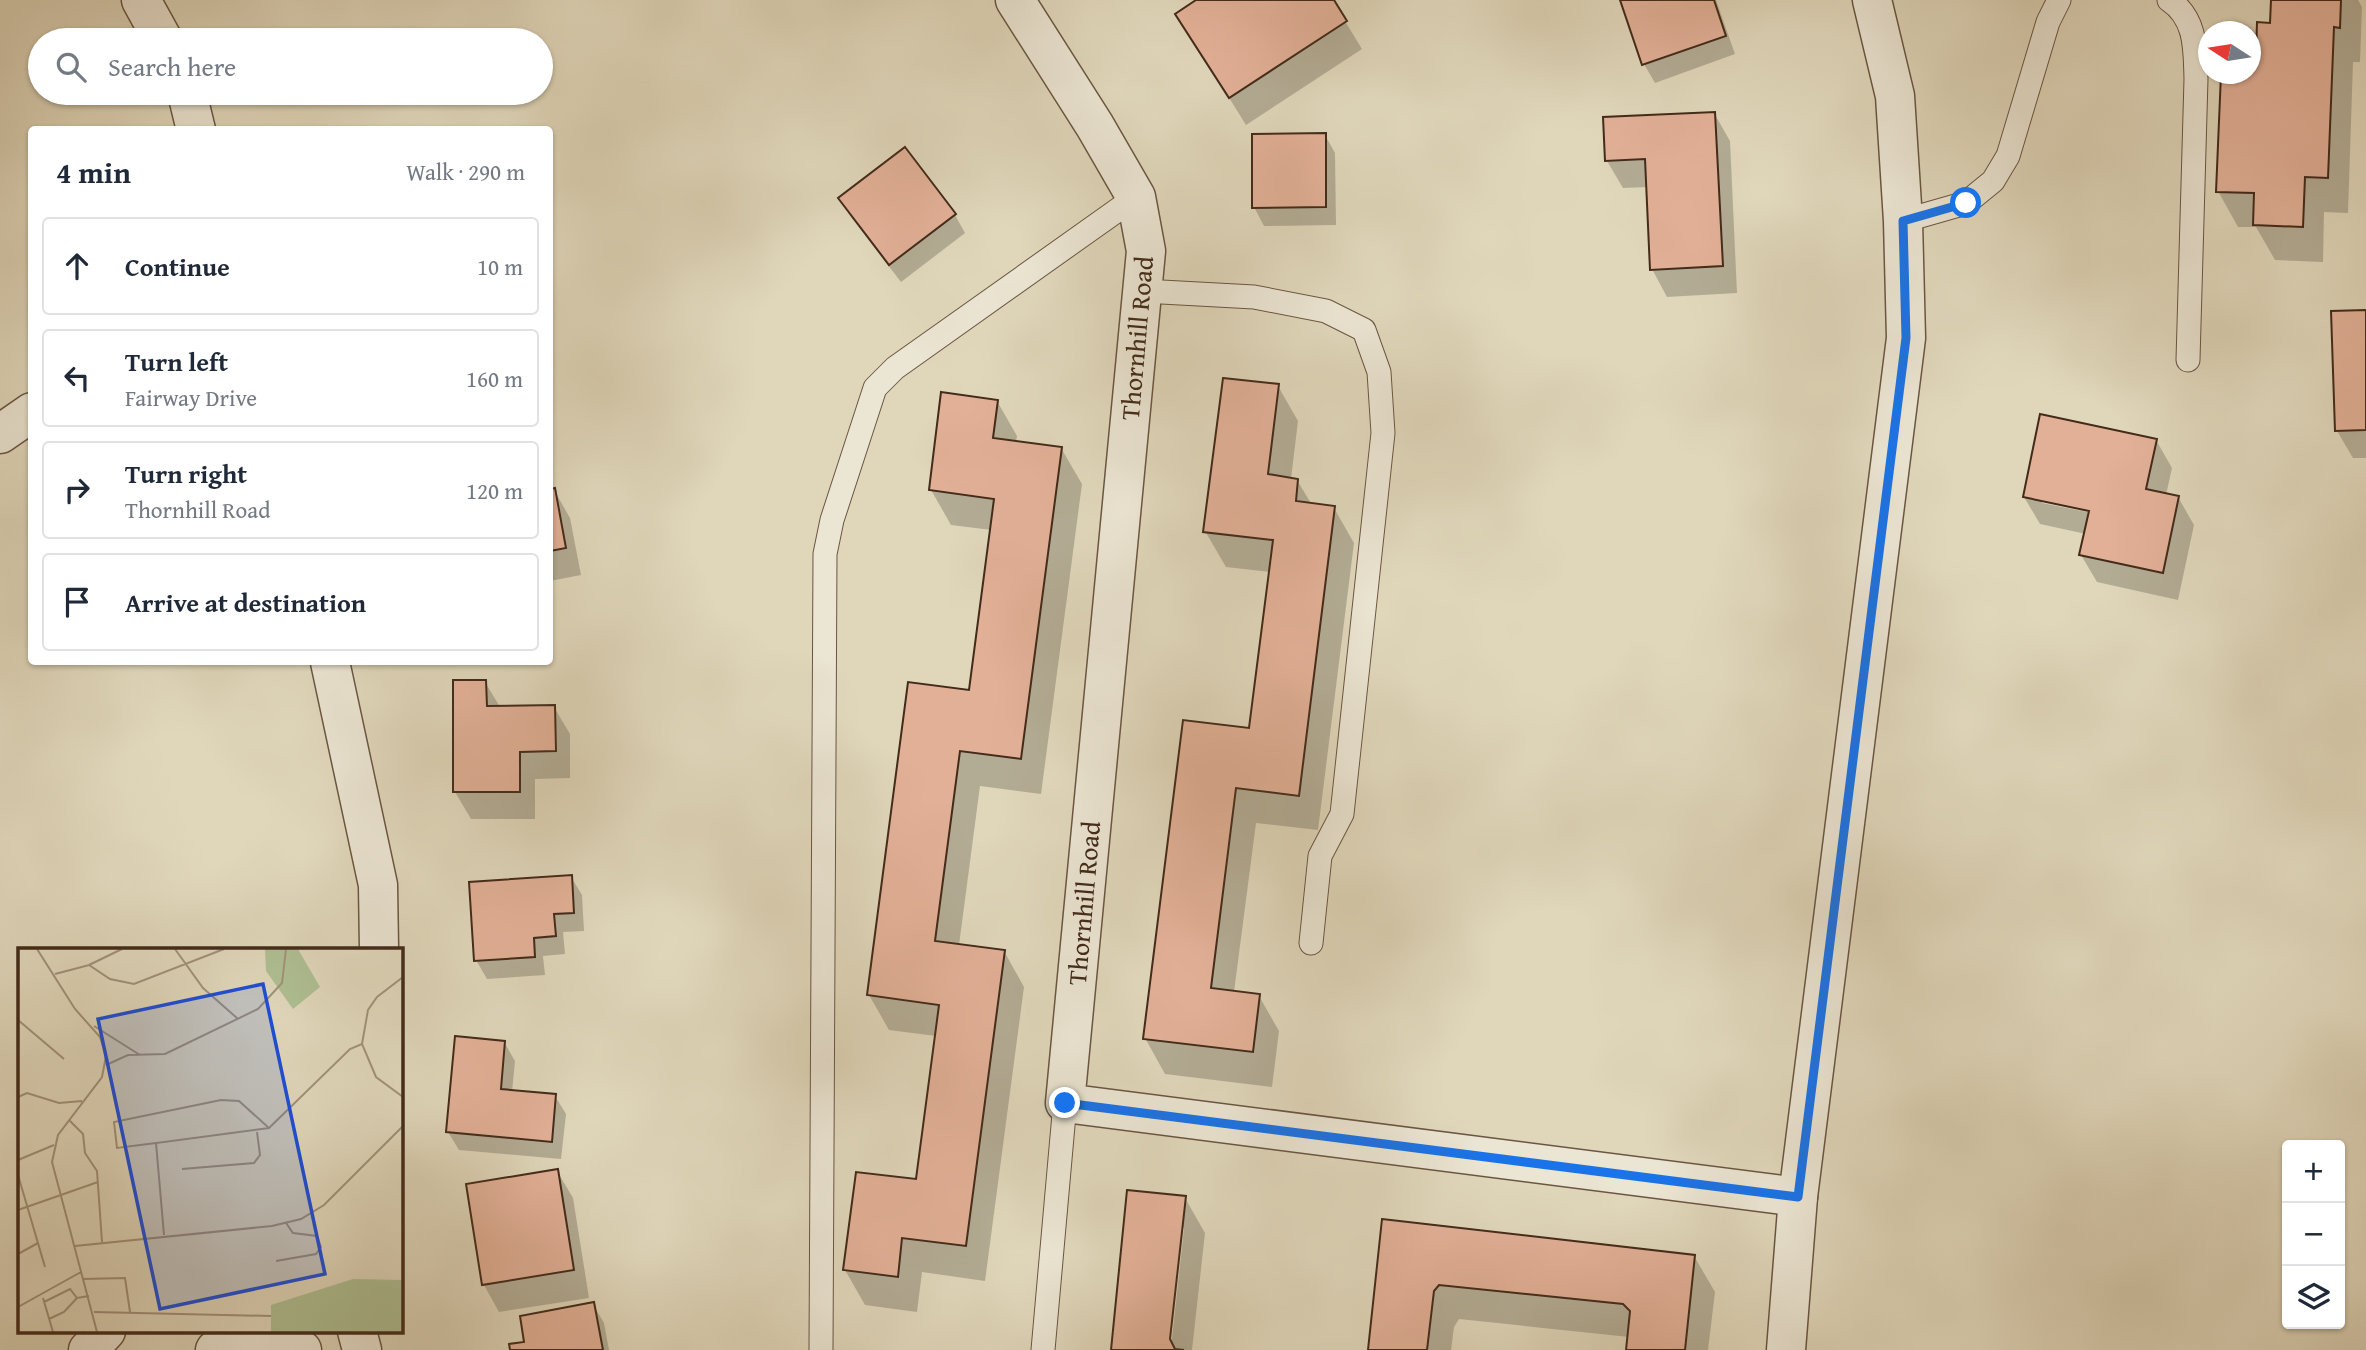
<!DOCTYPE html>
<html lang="en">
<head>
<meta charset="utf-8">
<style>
	:root { --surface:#fff; --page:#f2f2f3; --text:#1f2937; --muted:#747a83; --line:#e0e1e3 }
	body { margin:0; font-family:"Gentium Book Plus",serif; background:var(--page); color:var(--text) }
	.controls { position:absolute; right:21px; bottom:21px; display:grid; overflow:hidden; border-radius:7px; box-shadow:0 2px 5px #0004 }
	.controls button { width:63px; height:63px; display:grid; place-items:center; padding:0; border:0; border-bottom:2px solid var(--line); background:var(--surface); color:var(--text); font:35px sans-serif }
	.compass { position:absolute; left:2198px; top:21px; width:63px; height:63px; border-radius:50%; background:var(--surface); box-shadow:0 2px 5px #0004; rotate:282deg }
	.stop { position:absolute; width:21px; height:21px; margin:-16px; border:5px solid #1a73e8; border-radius:50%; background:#fff }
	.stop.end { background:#1a73e8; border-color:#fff; box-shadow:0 2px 7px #0008 }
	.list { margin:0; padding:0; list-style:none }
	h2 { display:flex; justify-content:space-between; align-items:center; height:91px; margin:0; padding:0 28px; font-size:30px }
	h2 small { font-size:23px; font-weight:400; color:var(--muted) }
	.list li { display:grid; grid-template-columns:46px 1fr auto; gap:21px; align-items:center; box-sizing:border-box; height:98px; margin:0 14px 14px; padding:0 14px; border:2px solid var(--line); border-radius:7px }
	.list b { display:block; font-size:26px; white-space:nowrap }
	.list p { margin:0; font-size:23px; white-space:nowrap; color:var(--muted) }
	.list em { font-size:23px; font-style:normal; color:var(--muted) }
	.icon { flex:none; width:38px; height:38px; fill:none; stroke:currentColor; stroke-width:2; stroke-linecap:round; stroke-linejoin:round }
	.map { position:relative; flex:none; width:2366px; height:1350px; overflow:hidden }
	.search { position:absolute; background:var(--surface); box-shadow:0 2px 5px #0004; left:28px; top:28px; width:525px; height:77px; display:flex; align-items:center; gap:18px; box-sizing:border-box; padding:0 24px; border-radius:38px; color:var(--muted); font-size:26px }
	.panel { position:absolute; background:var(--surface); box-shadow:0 2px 5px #0004; left:28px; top:126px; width:525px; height:539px; border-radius:7px }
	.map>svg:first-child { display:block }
	.shadow { fill:#0003; fill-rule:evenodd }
	.building { fill:#e2b097; stroke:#432b1a; stroke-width:2 }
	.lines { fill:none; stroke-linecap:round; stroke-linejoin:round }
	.service-casing { stroke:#6a5642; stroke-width:25 }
	.minor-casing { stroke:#6a5642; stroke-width:41 }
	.tertiary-casing { stroke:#6a5642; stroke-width:41 }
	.service { stroke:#ebe5d3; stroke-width:23 }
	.minor { stroke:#ebe5d3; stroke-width:38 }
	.tertiary { stroke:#ebe5d3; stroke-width:38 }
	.route { stroke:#1a73e8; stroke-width:9 }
	.labels { text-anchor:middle; stroke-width:6; stroke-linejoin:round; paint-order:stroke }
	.street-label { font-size:26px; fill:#432b1a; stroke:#ebe5d3 }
	.inset-road { fill:none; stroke:#a1927b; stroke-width:2 }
	.view { fill:#1d4ed8; fill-opacity:0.15; stroke:#1d4ed8; stroke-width:3.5 }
	.inset-edge { fill:none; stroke:#432b1a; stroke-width:3.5 }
</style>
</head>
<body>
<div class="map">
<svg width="2366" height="1350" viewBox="0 0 2366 1350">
	<rect width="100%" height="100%" fill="#e0d7bb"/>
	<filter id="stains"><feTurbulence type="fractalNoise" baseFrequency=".00286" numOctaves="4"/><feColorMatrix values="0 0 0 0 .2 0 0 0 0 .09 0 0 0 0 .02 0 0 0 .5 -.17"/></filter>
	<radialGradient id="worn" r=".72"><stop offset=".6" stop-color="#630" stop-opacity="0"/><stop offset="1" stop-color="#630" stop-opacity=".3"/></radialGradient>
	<g class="shadow">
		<polygon points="1199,0 1332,0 1362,49 1246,125 1177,14"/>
		<polygon points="1622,0 1716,0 1735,54 1655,83 1644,64"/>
		<polygon points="2273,0 2358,0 2362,7 2360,62 2353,62 2348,213 2324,212 2323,262 2275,260 2256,227 2238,227 2218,191 2222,74 2250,74 2272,24"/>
		<polygon points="1714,113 1730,141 1737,293 1667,297 1652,269 1648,187 1623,188 1607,161"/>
		<polygon points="1325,135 1335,153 1336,225 1264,226 1254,207"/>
		<polygon points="840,198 955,215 965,233 901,282 851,217"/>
		<polygon points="2366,312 2366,458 2353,458 2337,431"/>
		<polygon points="1278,386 1298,421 1291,479 1297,480 1312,505 1334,508 1354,543 1318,830 1256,823 1234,992 1259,996 1279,1031 1272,1087 1165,1074 1145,1038 1250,730 1270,572 1226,567 1205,531"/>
		<polygon points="997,401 1017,436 1016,442 1061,448 1082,484 1041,794 980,786 959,945 1004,951 1024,987 985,1281 922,1272 917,1312 865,1305 845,1270 917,1181 936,1036 889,1030 869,995 970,692 992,530 951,525 931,490"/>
		<path d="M2156 440 2172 468 2166 495 2178 497 2194 525 2178 600 2097 582 2081 555 2086 534 2040 524 2024 497ZM2042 499 2098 511 2097 514 2042 503Z"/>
		<polygon points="554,490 570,518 581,575 550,581 550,491"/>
		<polygon points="485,682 500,707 554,707 570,734 570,778 535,779 535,819 471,819 455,792"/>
		<polygon points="571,877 582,895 584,931 563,932 565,954 543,956 545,975 487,979 476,960"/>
		<polygon points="504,1042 515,1061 512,1092 555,1096 566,1114 561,1159 459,1150 448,1132"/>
		<polygon points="557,1171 573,1198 589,1298 499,1312 484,1285"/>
		<path d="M1185 1198 1205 1233 1192 1350H1113ZM1180 1228H1184L1171 1348H1167Z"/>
		<polygon points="1383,1221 1694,1256 1715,1292 1708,1350 1627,1350 1629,1337 1459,1319 1454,1327 1451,1350 1370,1350"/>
		<polygon points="593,1304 604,1323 609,1350 512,1350"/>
	</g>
	<g class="building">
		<polygon points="1196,0 1334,0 1347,21 1229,98 1175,14"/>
		<polygon points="1620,0 1714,0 1726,36 1642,65"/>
		<polygon points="2271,0 2341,0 2340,28 2334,27 2328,178 2305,177 2303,227 2253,225 2254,193 2216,192 2221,74 2250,74 2250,56 2256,56 2257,22 2270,23"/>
		<polygon points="1715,112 1723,266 1650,270 1645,159 1605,161 1603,117"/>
		<polygon points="1326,133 1326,207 1252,208 1252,134"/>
		<polygon points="905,147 956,214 889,265 838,198"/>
		<polygon points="2366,310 2366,430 2335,431 2331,311"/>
		<polygon points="1223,378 1279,384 1268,474 1298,479 1296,501 1335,506 1299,796 1236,788 1211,988 1260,994 1253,1052 1143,1039 1183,720 1249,728 1273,540 1203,532"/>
		<polygon points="941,392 998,400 993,438 1062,447 1021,759 960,751 935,941 1005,950 966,1246 902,1238 898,1277 843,1270 856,1172 916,1179 939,1005 867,995 908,682 969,690 994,499 929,490"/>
		<polygon points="2040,414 2157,439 2146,489 2179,496 2163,573 2079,555 2089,511 2023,497"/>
		<polygon points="555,488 566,548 550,551 550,489"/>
		<polygon points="453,680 486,680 487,706 555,705 556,751 520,752 520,792 453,792"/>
		<polygon points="572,875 574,913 554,914 556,936 534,938 535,957 474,961 469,882"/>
		<polygon points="455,1036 505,1041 501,1089 556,1094 552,1142 446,1132"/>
		<polygon points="558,1169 574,1270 482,1285 466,1184"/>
		<polygon points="1127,1190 1186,1196 1170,1339 1175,1349 1184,1350 1111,1350"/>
		<polygon points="1382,1219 1695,1255 1685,1350 1626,1350 1630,1311 1623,1304 1439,1285 1434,1291 1427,1350 1368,1350"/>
		<polygon points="594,1302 603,1350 510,1350 509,1344 524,1342 520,1316"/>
	</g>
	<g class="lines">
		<defs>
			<g id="service">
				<path d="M2169 0C2197 19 2195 50 2196 79L2188 360"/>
				<polyline points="1903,221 1966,203 1993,181 2008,156 2048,22 2059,0"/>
				<polyline points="1143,291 1254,297 1326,311 1364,330 1379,372 1383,433 1342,814 1320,856 1311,943"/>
				<polyline points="821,1350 825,554 832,520 875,388 895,368 1136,197"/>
				<polyline points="1043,1350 1065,1103"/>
			</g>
			<g id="minor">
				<polyline points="1015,0 1095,126 1136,197 1146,251 1065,1103 1798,1197"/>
				<polyline points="0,434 32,412"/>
			</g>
			<g id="tertiary">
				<polyline points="141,0 163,40"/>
				<polyline points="187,93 196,130"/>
				<polyline points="330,662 378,885 379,949"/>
				<polyline points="357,1331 362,1350"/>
				<polyline points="88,1350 106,1331"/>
				<polyline points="215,1350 228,1347 302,1350"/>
				<polyline points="1786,1350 1798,1197 1906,338 1903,221 1895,96 1872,0"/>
			</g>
		</defs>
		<use href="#service" class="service-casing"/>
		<use href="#minor" class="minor-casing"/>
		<use href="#tertiary" class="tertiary-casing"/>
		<use href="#service" class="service"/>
		<use href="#minor" class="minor"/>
		<use href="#tertiary" class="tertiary"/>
	</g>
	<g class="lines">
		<polyline class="route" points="1065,1103 1798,1197 1906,338 1903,221 1966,203"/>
	</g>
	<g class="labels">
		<g class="street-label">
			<text transform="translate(1137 338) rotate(-85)" y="9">Thornhill Road</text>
			<text transform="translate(1084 903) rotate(-85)" y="9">Thornhill Road</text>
		</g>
	</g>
	<g transform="translate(18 948)">
		<rect width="385" height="385" fill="#e0d7bb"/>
		<path d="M247 1H280L302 39 275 61 248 23ZM335 331 385 332V384H253V357Z" fill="#aebf93"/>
		<path class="inset-road" d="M19 1 57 61 82 89 88 108 84 129 40 187 34 214 79 384M157 1 185 40 220 71M71 17 104 1M0 24V66M37 26 71 17 92 31 116 36 206 1M385 29 359 49 350 62 344 96 358 129 385 149M0 72 46 111M76 78 122 107M88 117 110 107 147 106 240 61 264 35 268 1M0 149 9 145 41 155 64 153M51 172 65 186 67 205 79 223 84 294M138 195 99 200 96 174 203 152 221 153 251 180M0 212 36 197M164 221 236 215 242 207 239 184M0 227 27 319M0 262 80 234M146 287 138 195 251 180 332 101 344 96M57 298 254 278 283 271 306 257 385 178M0 306 20 295M258 313 298 306 303 299 299 288 275 285 268 275M65 331 107 330 112 364M25 350 35 384M26 354 52 341 59 350 71 348M0 359 63 324M76 364 253 368M31 371 46 364 59 350"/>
		<path class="view" d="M245 36 307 326 142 361 80 71Z"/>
		<rect width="385" height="385" class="inset-edge"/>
	</g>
	<rect width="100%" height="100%" filter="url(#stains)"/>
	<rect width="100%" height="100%" fill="url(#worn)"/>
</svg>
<div class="controls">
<button>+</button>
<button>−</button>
<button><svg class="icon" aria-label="layers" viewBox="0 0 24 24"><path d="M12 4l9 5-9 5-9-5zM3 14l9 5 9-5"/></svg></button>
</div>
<svg class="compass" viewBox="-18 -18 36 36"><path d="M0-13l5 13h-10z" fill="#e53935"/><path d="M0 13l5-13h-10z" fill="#747a83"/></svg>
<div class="stop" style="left:1966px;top:203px"></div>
<div class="stop end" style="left:1065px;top:1103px"></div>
<div class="search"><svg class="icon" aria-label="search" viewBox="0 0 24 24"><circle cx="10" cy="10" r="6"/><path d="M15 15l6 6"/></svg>Search here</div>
<section class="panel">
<h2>4 min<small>Walk · 290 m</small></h2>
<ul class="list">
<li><svg class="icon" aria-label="ahead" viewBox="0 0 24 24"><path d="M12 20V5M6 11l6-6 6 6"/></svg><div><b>Continue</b></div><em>10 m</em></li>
<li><svg class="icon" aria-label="left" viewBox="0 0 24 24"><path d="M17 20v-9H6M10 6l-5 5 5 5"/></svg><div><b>Turn left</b><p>Fairway Drive</p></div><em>160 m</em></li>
<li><svg class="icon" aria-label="right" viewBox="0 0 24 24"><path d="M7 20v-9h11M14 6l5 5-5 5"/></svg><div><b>Turn right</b><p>Thornhill Road</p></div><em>120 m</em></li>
<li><svg class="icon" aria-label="arrive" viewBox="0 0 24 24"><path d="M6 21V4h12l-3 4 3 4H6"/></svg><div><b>Arrive at destination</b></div></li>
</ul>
</section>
</div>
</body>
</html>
